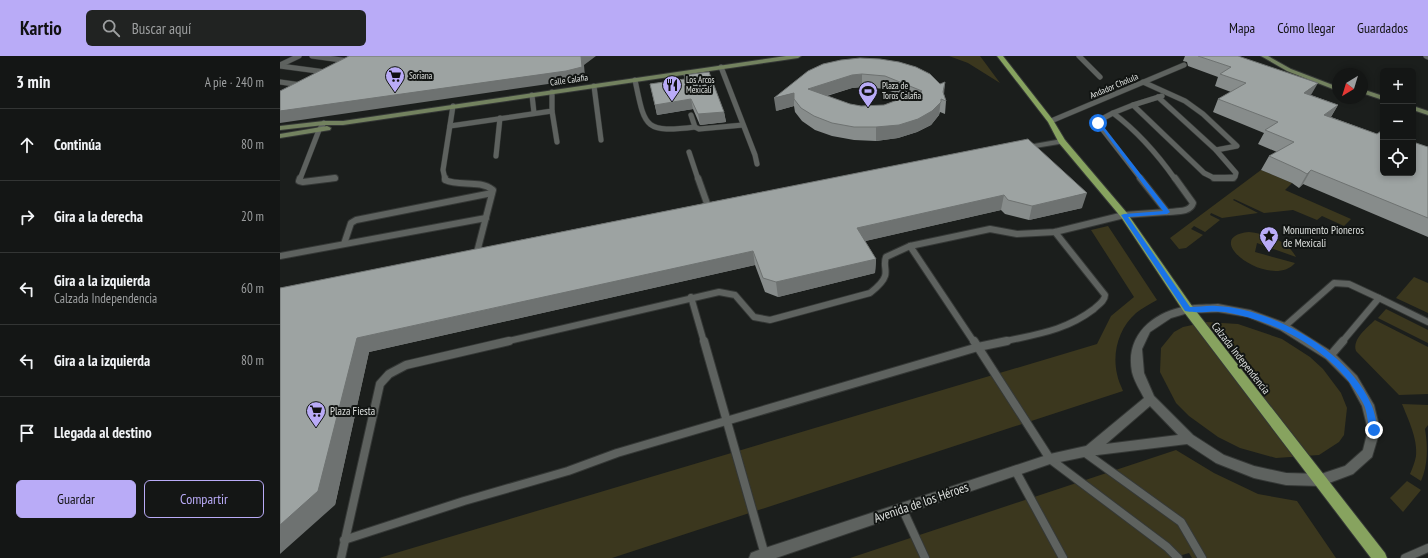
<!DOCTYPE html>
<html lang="es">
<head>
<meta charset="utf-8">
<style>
	:root { --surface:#141615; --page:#212322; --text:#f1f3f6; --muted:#9d9fa0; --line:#333534; --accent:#b9abf7 }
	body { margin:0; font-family:"PT Sans Narrow",sans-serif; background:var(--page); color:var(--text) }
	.controls { position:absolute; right:12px; top:12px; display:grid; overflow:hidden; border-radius:6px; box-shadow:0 2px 6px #0003 }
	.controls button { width:36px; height:36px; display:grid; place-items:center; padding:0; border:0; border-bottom:1px solid var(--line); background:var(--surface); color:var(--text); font:20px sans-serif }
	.compass { position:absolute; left:1052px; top:12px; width:36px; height:36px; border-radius:50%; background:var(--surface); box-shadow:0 2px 6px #0003; rotate:218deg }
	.stop { position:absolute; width:12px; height:12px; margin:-9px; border:3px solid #1a73e8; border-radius:50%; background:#fff }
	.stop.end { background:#1a73e8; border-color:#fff; box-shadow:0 1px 4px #0008 }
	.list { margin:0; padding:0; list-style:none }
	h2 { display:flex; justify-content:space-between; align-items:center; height:52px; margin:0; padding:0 16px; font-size:17px }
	h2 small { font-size:13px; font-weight:400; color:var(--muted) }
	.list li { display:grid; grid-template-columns:26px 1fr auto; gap:12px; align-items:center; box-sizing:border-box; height:72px; padding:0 16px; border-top:1px solid var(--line) }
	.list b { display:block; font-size:15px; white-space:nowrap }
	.list p { margin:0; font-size:13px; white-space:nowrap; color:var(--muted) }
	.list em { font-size:13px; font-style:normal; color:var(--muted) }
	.actions { display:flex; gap:8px; padding:12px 16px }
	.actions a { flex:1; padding:9px 0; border:1px solid var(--accent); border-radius:6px; text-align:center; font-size:14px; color:var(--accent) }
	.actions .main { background:var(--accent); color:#111 }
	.icon { flex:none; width:22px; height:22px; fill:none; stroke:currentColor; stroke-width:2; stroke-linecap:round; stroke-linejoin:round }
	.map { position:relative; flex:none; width:1148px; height:502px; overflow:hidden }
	header { display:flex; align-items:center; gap:24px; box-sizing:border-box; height:56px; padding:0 20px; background:var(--accent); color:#111 }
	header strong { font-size:19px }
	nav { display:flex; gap:22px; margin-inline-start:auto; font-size:14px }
	.search { width:280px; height:36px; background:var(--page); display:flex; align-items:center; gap:10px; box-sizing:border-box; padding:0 14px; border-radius:6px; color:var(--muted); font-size:15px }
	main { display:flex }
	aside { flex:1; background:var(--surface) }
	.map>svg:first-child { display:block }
	.green { fill:#3b371e }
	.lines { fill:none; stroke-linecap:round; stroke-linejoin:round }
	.lane-far2-casing { stroke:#353836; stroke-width:6 }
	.lane-far1-casing { stroke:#353836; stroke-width:8 }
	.lane-casing { stroke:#353836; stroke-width:10 }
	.street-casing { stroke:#353836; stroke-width:2 }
	.secondary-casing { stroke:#353836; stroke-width:2 }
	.primary-casing { stroke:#353836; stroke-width:2 }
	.lane-far2 { stroke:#5e625f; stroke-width:5 }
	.lane-far1 { stroke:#5e625f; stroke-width:6 }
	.lane { stroke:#5e625f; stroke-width:8 }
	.street { fill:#5e625f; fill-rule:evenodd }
	.secondary { fill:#73825f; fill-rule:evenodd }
	.primary { fill:#87a35f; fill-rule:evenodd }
	.wall { fill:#878c8b; fill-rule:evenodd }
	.shaded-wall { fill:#6e7271 }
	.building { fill:#9da3a2; stroke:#6e7271; fill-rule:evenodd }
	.route { fill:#1a73e8 }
	.labels { text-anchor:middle; stroke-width:4; stroke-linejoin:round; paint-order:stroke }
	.far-poi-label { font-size:9px; fill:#dde0de; stroke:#121513; text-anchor:start }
	.far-street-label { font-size:9px; fill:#dde0de; stroke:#121513 }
	.poi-label { font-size:11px; fill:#dde0de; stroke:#121513; text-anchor:start }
	.street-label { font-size:11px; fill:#dde0de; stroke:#121513 }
	.near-street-label { font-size:13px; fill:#dde0de; stroke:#121513 }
</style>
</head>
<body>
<header>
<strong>Kartio</strong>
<div class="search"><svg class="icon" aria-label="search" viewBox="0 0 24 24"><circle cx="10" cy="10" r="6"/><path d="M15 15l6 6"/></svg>Buscar aquí</div>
<nav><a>Mapa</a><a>Cómo llegar</a><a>Guardados</a></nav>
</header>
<main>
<aside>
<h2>3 min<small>A pie · 240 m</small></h2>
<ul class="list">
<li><svg class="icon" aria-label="ahead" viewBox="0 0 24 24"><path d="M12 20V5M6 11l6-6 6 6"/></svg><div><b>Continúa</b></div><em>80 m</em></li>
<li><svg class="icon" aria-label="right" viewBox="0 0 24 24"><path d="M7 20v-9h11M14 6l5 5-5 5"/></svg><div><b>Gira a la derecha</b></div><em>20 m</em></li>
<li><svg class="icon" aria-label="left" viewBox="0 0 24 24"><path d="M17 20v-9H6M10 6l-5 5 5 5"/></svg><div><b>Gira a la izquierda</b><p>Calzada Independencia</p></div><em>60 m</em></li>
<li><svg class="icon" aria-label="left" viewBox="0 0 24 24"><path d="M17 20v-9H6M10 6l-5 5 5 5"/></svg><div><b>Gira a la izquierda</b></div><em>80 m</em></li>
<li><svg class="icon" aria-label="arrive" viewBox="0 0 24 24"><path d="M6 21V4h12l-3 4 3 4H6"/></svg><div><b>Llegada al destino</b></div></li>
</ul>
<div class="actions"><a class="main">Guardar</a><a>Compartir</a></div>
</aside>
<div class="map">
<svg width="1148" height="502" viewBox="0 0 1148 502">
	<rect width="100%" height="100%" fill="#1b1e1c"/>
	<g class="green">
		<polygon points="669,0 700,0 720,27 688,7"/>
		<polygon points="981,114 1012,127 1005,134 1071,163 1064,170 1042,160 1037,164 1013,154 984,157 954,143 953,144 978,157 942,162 931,157 930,159 940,164 925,176 914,170 911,173 923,179 906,192 899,193 890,182"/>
		<path d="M828 170 877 244C870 248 862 252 856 257 839 272 832 296 837 318 838 324 841 330 843 335L332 502H99L817 288 831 260 854 241 811 174Z"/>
		<path d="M969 176C987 178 1007 184 1016 201L977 187 975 196 1015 207C991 235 917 181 969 176Z"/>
		<polygon points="1134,221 1148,227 1148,257 1116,242"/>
		<polygon points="1106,253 1148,274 1148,287 1098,262"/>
		<path d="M1095 264 1148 291V338L1119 339 1076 295C1072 283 1087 272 1095 264Z"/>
		<polygon points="926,266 958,268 1002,283 1030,301 1043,313 1061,337 1067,352 1064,379 1059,386 1039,399 996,402 960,392 938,381 909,360 896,347 880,316 881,292 894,276 903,271"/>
		<path d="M1122 348 1148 349V369L1145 373C1148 391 1148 409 1141 425L1130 418C1132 413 1135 406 1136 400 1138 383 1128 363 1122 348Z"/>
		<polygon points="896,394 934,417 978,438 1017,445 1056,502 912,502 909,497 892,502 570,502"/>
		<polygon points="1127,425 1141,434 1123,456 1110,442"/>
	</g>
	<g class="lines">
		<defs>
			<g id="lane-far2">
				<polyline points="32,0 69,5"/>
				<polyline points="799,0 820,21"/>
				<polyline points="1146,0 1148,1"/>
				<polyline points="0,9 19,0"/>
				<polyline points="0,10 45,16"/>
				<polyline points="441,11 475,99 477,108"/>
				<path d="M355 24C365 72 364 77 415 71"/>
				<polyline points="0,26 21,29"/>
				<polyline points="863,26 905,45 923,58 957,90 936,94 878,41"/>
				<polyline points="314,30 321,84"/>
				<polyline points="252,39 254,57"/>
				<polyline points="882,40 853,49 924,117 934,122 955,121 956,117 936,94"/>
				<polyline points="272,55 277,86"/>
				<polyline points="833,57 853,49"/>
				<polyline points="411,59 415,71 419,73 463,69"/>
				<polyline points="771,65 904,9"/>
				<polyline points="170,70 272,55 272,36"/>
				<polyline points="409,96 418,123"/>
				<polyline points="216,100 220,62"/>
				<polyline points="20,123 39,74 44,67"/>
				<polyline points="48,123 55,122"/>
				<polyline points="165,123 163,114 173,50"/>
				<path d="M861 123 819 69 818 65 833 57C857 75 878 99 895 123"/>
			</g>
			<g id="lane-far1">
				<polyline points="20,122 19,125 23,126 55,122"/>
				<path d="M165 122V124C180 131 199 123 213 134L196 200"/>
				<polyline points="418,122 429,153"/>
				<polyline points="860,122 887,156"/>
				<polyline points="934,122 953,122"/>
				<path d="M887 156C896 155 910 157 913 147L895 122"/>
				<polyline points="64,188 71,167 76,164 212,137"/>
				<polyline points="630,190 694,286"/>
				<polyline points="0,200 206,162"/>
				<polyline points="411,241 424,286"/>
				<polyline points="1099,242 1148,266"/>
				<polyline points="1004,271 1054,227 1069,228 1099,242 1062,286"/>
				<path d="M224 286 439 236 455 239 474 261 490 264 590 237C595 233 603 227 605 220 607 214 603 208 606 201L630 190 710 173 737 178 775 176 844 159 887 156"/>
				<path d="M722 286C757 278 785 275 814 253 818 249 825 245 825 239L775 176"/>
			</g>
			<g id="lane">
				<polyline points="424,285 485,499"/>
				<polyline points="694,285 770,403 887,491 898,502"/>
				<polyline points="1050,300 1063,285"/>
				<polyline points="804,396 901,466 922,502"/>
				<polyline points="735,414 783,502"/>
				<polyline points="622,452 645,502"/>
				<polyline points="64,484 184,445 288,415 337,397 698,291 727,285"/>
				<polyline points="61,502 100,328 109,318 126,309 229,285"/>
				<polyline points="1125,502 1148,492"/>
			</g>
			<g id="street">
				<polygon points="782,83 786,85 785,87 743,94 739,92 743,90"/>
				<path d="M938 248 970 254 1008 268 1054 297 1077 320 1094 349 1100 374 1092 401 1073 418 1041 430 1006 429 974 422 936 407 907 388 809 400 770 408 496 502H469L471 497 476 495 770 398 806 390 864 342C860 334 854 325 852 316 845 279 873 256 907 250 917 248 928 249 938 248ZM938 256 968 261 1000 274 1046 303 1069 326 1082 350 1088 374 1083 394 1065 410 1041 418 1006 417 974 410 944 399 913 379 874 340 864 317 862 293 870 276 891 262 908 257ZM870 350 898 379 826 388Z"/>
			</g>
			<g id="secondary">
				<polygon points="506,0 521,0 518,2 63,69 44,69 0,74 0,70 44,65 63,65"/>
				<polygon points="981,0 988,0 1011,13 1058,31 1058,35 1007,15"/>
				<polygon points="1082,33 1103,40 1103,44 1082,37"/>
				<polygon points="1133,50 1148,55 1148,59 1133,54"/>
				<polygon points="47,70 51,72 50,74 0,82 0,78"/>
			</g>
			<polygon id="primary" points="717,0 723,0 773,64 785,84 847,157 912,250 1105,497 1107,502 1091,502 904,256 841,161 779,87 768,66"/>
		</defs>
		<use href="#lane-far2" class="lane-far2-casing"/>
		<use href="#lane-far1" class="lane-far1-casing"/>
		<use href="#lane" class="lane-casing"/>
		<use href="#street" class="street-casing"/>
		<use href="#secondary" class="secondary-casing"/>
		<use href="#primary" class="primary-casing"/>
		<use href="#lane-far2" class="lane-far2"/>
		<use href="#lane-far1" class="lane-far1"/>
		<use href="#lane" class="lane"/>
		<use href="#street" class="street"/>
		<use href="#secondary" class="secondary"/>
		<use href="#primary" class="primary"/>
	</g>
	<g class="wall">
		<polygon points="905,0 958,0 1031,39 1058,49 1051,61 1097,78 1148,91 1148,181 1023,128 1019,132 1012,127 981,114 989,100 997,96 978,88 984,77 933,56 938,43 951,36 935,30 938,21 908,10 907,6 903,5"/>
		<path d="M561 4 664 39 666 45 665 58 660 56 659 59 651 69 637 76 618 82 596 85 574 84 552 80 535 74 522 65 515 56 514 50 496 55ZM582 31 605 33 625 41 604 49 581 50 570 48 547 40 572 32Z"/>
		<polygon points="404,19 444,56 446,66 420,69 413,53 377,59 370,28 404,23"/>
		<polygon points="748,83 802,152 749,164 725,158 721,154 585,185 596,203 595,217 498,241 485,236 475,209 89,296 55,449 0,232"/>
	</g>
	<g class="shaded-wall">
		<polygon points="301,0 316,0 304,9 305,21 289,25 0,67 0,55"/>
		<polygon points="582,18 582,31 572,32 528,45 528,33 572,19"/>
		<polygon points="665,26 664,39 663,36"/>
		<polygon points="1038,27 1031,39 1024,37"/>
		<polygon points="514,37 514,50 496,55 494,42"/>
		<polygon points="411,43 413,53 377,59 375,49"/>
		<polygon points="661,43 659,59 651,69 637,76 618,82 596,85 596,71"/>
		<polygon points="1058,49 1050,62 1044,59"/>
		<polygon points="444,56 446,66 420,69 418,58"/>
		<polygon points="1031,114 1023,128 1019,132 1027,118"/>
		<polygon points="807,137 802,152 749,164 752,150"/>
		<polygon points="724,139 721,154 577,187 577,172"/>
		<polygon points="473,195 475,209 89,296 55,449 0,498 0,469 77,282"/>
		<polygon points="596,203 595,217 498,241 496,226"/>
	</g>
	<g class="building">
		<polygon points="69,0 301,0 302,11 286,15 0,55 0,35"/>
		<polygon points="918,0 958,0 1038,27 1024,37 1058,49 1044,59 1097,78 1101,75 1103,75 1103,117 1133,117 1133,86 1148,91 1148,162 1031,114 1027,118 1020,114 989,100 1014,86 985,74 998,66 938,43 966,27 940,18 951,11"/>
		<path d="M580 2 600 3 619 6 636 11 650 18 660 28 665 26 663 36 666 45 661 43V46L652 55 638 63 619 69 596 71H574L552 67 534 60 521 52 514 43V37L494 42 528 15 543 8 561 4ZM582 18 605 20 642 35 604 49 581 50 570 48 528 33 572 19Z"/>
		<polygon points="429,16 444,56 418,58 411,43 375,49 370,28 405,23 404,19"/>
		<polygon points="748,83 807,137 752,150 728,144 724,139 577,172 596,203 496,226 483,222 473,195 77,282 38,435 0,469 0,232"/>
	</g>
	<path class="route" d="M817 66H820L890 156 887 158 848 161 910 251C919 251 928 249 937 250 993 253 1068 295 1091 348 1095 356 1096 366 1098 374L1096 377H1091C1087 368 1088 356 1083 347 1056 296 1001 266 945 256 932 254 918 258 905 255L841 159 844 158 883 155Z"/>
	<defs>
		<symbol id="supermarket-pin" viewBox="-11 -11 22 30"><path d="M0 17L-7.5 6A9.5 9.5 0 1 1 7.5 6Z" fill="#b9abf7" stroke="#121513"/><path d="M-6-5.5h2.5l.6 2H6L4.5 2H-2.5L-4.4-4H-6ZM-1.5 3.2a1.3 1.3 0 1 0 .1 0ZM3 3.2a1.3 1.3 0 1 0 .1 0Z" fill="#111"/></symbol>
		<symbol id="restaurant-pin" viewBox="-11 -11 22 30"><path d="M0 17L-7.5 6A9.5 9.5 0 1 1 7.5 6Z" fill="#b9abf7" stroke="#121513"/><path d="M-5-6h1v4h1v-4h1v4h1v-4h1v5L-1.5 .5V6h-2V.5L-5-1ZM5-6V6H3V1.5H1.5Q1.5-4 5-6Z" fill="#111"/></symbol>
		<symbol id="stadium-pin" viewBox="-11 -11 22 30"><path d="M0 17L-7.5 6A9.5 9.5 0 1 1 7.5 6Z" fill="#b9abf7" stroke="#121513"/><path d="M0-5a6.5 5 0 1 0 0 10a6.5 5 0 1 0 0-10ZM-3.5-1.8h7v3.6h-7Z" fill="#111"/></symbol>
		<symbol id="sight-pin" viewBox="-11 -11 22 30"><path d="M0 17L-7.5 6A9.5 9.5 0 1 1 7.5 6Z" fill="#b9abf7" stroke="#121513"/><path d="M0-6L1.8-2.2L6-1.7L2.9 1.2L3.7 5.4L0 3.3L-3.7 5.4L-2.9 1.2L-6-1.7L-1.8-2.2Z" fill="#111"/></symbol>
	</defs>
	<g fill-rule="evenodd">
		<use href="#supermarket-pin" x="104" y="9" width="22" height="30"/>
		<use href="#restaurant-pin" x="381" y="18" width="22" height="30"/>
		<use href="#stadium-pin" x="577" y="24" width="22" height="30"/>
		<use href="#sight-pin" x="978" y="169" width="22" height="30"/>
		<use href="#supermarket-pin" x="25" y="344" width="22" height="30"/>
	</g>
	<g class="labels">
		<g class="far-poi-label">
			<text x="129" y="23">Soriana</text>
			<text x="406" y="27">Los Arcos<tspan x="406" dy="10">Mexicali</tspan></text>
			<text x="602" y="33">Plaza de<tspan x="602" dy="10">Toros Calafia</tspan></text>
		</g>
		<g class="far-street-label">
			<text transform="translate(289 24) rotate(-8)" y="3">Calle Calafia</text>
			<text transform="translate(834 30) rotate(-23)" y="3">Andador Cholula</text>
		</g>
		<g class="poi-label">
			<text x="1003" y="178">Monumento Pioneros<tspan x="1003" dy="13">de Mexicali</tspan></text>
			<text x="50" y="359">Plaza Fiesta</text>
		</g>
		<g class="street-label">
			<text transform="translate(961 302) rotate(52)" y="4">Calzada Independencia</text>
		</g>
		<g class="near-street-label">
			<text transform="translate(641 446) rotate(-19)" y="5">Avenida de los Héroes</text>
		</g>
	</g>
</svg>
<div class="controls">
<button>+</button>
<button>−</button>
<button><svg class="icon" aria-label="locate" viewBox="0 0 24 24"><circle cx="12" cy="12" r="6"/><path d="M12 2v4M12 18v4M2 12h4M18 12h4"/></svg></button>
</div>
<svg class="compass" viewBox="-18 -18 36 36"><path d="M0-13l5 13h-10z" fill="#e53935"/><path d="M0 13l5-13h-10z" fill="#9d9fa0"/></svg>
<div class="stop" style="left:818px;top:67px"></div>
<div class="stop end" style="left:1094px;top:374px"></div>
</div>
</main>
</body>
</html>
